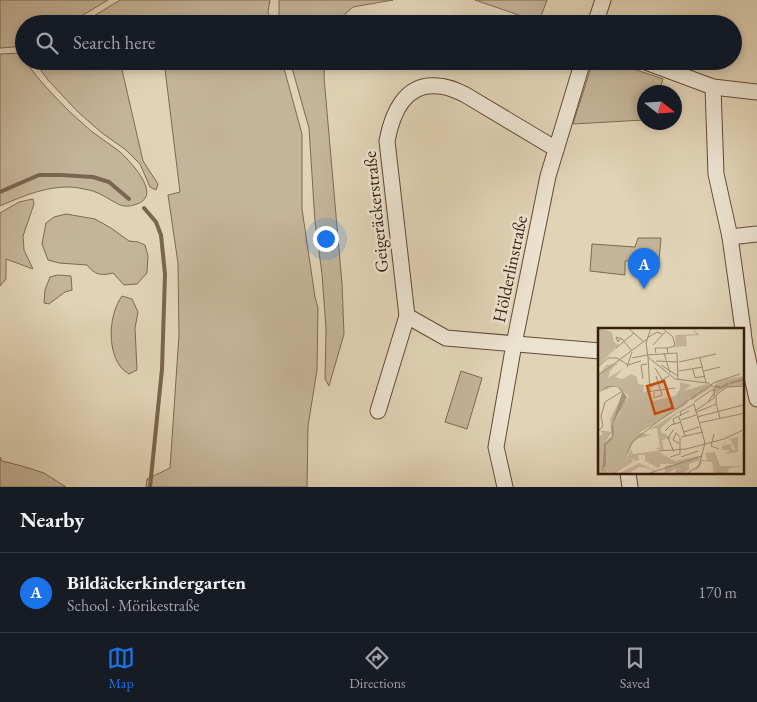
<!DOCTYPE html>
<html lang="en">
<head>
<meta charset="utf-8">
<style>
	:root { --surface:#171b24; --page:#242831; --text:#f1f3f6; --muted:#9ea1a6; --line:#363941; --accent:#1a73e8 }
	body { margin:0; font-family:"EB Garamond",serif; background:var(--page); color:var(--text) }
	.compass { position:absolute; left:637px; top:85px; width:45px; height:45px; border-radius:50%; background:var(--surface); box-shadow:0 2px 8px #0003; rotate:107deg }
	.you { position:absolute; left:325px; top:238px; width:18px; height:18px; margin:-12px; border:4px solid #fff; border-radius:50%; background:#1a73e8; box-shadow:0 0 0 8px #1a73e833 }
	.badge { display:grid; place-items:center; width:32px; height:32px; border-radius:50%; background:var(--accent); color:#fff; font-size:16px; font-weight:700 }
	.pin { position:absolute; translate:-50% -41px; filter:drop-shadow(0 1px 2px #0008) }
	.pin::after { content:''; position:absolute; top:26px; width:18px; height:15px; background:inherit; clip-path:polygon(0 0,100% 0,50% 100%) }
	.list { margin:0; padding:0; list-style:none }
	h2 { display:flex; justify-content:space-between; align-items:center; height:65px; margin:0; padding:0 20px; font-size:21px }
	h2 small { font-size:16px; font-weight:400; color:var(--muted) }
	.list li { display:grid; grid-template-columns:32px 1fr auto; gap:15px; align-items:center; box-sizing:border-box; height:80px; padding:0 20px; border-top:1px solid var(--line) }
	.list b { display:block; font-size:19px; white-space:nowrap }
	.list p { margin:0; font-size:16px; white-space:nowrap; color:var(--muted) }
	.list em { font-size:16px; font-style:normal; color:var(--muted) }
	.icon { flex:none; width:28px; height:28px; fill:none; stroke:currentColor; stroke-width:2; stroke-linecap:round; stroke-linejoin:round }
	.map { position:relative; flex:none; width:757px; height:487px; overflow:hidden }
	.search { position:absolute; background:var(--surface); box-shadow:0 2px 8px #0003; left:15px; right:15px; top:15px; height:55px; display:flex; align-items:center; gap:12px; box-sizing:border-box; padding:0 18px; border-radius:28px; color:var(--muted); font-size:19px }
	.sheet { height:145px; background:var(--surface) }
	nav { display:flex; justify-content:space-around; align-items:center; box-sizing:border-box; height:70px; border-top:1px solid var(--line); background:var(--surface); font-size:14px; color:var(--muted) }
	nav a { display:grid; justify-items:center; gap:2px }
	nav .on { color:var(--accent) }
	.map>svg:first-child { display:block }
	.green { fill:#c4b499; stroke:#7e6952 }
	.lines { fill:none; stroke-linecap:round; stroke-linejoin:round }
	.stream { stroke:#7a654f; stroke-width:4 }
	.minor-casing { stroke:#624b36; stroke-width:17 }
	.minor { stroke:#ece2d0; stroke-width:15 }
	.labels { text-anchor:middle; stroke-width:5; stroke-linejoin:round; paint-order:stroke }
	.street-label { font-size:18px; fill:#371e0c; stroke:#ece2d0 }
	.inset-river { fill:none; stroke:#a7957c; stroke-width:2.5 }
	.inset-road { fill:none; stroke:#9d8b72; stroke-width:1 }
	.view { fill:#c54d0c; fill-opacity:0.15; stroke:#c54d0c; stroke-width:2.5 }
	.inset-edge { fill:none; stroke:#371e0c; stroke-width:2.5 }
</style>
</head>
<body>
<div class="map">
<svg width="757" height="487" viewBox="0 0 757 487">
	<rect width="100%" height="100%" fill="#e1d3b6"/>
	<filter id="stains"><feTurbulence type="fractalNoise" baseFrequency=".004" numOctaves="4"/><feColorMatrix values="0 0 0 0 .2 0 0 0 0 .09 0 0 0 0 .02 0 0 0 .5 -.17"/></filter>
	<radialGradient id="worn" r=".72"><stop offset=".6" stop-color="#630" stop-opacity="0"/><stop offset="1" stop-color="#630" stop-opacity=".3"/></radialGradient>
	<g class="green">
		<polygon points="0,0 108,0 68,24 24,24 24,45 13,47 0,48"/>
		<polygon points="120,0 270,0 268,12 272,24 159,24 158,21 151,24 81,24"/>
		<polygon points="279,0 393,0 353,7 346,13 339,24 279,24"/>
		<polygon points="475,0 547,0 539,22"/>
		<path d="M21 53 24 57V61H26C35 77 58 100 71 113 78 119 84 125 91 131 100 138 110 144 119 151 130 161 163 195 137 204 121 210 116 202 102 195 97 192 90 190 84 189 56 182 25 195 0 206V54Z"/>
		<polygon points="34,61 120,61 143,161 158,184 156,190 150,187 140,164 126,150 102,133 78,112 48,80"/>
		<polygon points="164,61 282,61 302,134 302,209 315,297 318,308 317,370 308,426 307,487 146,487 147,479 170,468 179,335 178,263 168,195 180,192"/>
		<polygon points="290,61 325,61 324,77 342,284 344,334 329,386 325,379 326,329 322,274 315,222 309,128"/>
		<polygon points="593,61 610,61 663,79 659,92 644,92 644,120 573,124"/>
		<polygon points="33,199 34,204 23,236 24,250 33,269 6,259 6,279 0,286 0,213 19,202"/>
		<path d="M66 214 95 219 111 228 129 241 138 242 145 245 148 256 147 273 137 284 124 285 113 273C101 276 95 275 87 265L59 263 48 260 42 244 46 223 54 217Z"/>
		<polygon points="638,238 661,238 659,260 625,261 625,275 590,271 592,244 635,247"/>
		<polygon points="58,275 71,276 72,290 65,292 49,304 44,303 45,290 50,277"/>
		<path d="M122 296 132 299 138 312 135 328 137 370 129 374C126 372 122 369 120 366 107 348 109 314 122 296Z"/>
		<polygon points="461,371 482,378 467,429 445,422"/>
		<polygon points="0,457 2,461 22,466 44,473 66,487 0,487"/>
	</g>
	<g class="lines">
		<g class="stream">
			<polyline points="0,192 39,175 61,175 93,177 109,182 129,199"/>
			<polyline points="144,208 156,222 161,235 165,274 162,369 150,487"/>
		</g>
		<defs>
			<g id="minor">
				<polyline points="595,24 603,0"/>
				<polyline points="643,61 713,87 757,92"/>
				<polyline points="713,87 716,174 730,237 743,330"/>
				<path d="M556 149 464 94C455 90 447 86 438 86 405 82 392 114 387 141L407 316 446 338 600 351"/>
				<polyline points="730,237 757,234"/>
				<polyline points="743,331 745,346 757,399"/>
				<polyline points="378,411 407,316"/>
				<polyline points="628,473 630,487"/>
				<polyline points="505,487 496,447 514,344 548,176 583,61"/>
			</g>
		</defs>
		<use href="#minor" class="minor-casing"/>
		<use href="#minor" class="minor"/>
	</g>
	<g class="labels">
		<g class="street-label">
			<text transform="translate(376 212) rotate(-96)" y="6">Geigeräckerstraße</text>
			<text transform="translate(510 269) rotate(-78)" y="6">Hölderlinstraße</text>
		</g>
	</g>
	<g transform="translate(598 328)">
		<rect width="146" height="146" fill="#e1d3b6"/>
		<path d="M0 0 14 4 16 14 21 17 1 37ZM94 0 102 7 88 8 89 18 78 19 77 7 98 6ZM20 35 12 43 10 50 26 40 17 49 24 51 33 46 39 49 40 56 46 57 45 63 52 66 55 73 77 68 82 61V54L93 57 85 63 109 56 114 59 94 72 91 69 89 76 41 105 53 107 39 111 34 116 30 126 28 133 33 121 35 126 59 123 77 133 100 128 102 132 91 136V142L84 146H75L79 140 67 146V138L78 136H63L60 140 47 133V127H40L41 132 37 133 33 130 35 134 16 146 6 142 8 117 15 109V96L21 87 24 79 13 99 12 91 22 72 27 73 24 78 31 68 17 58 0 64V49L5 46 0 47V43L2 45 9 37ZM146 46 129 51 146 48V58L125 60 118 66 116 58 123 53 116 57 118 54 142 47ZM85 80 63 100V104L74 110 64 112 66 122 57 121 62 119 59 100 51 102ZM1 102 14 104 6 116 4 140 8 146H0V110L5 106ZM140 109V124L126 126 132 122H124V118L133 116 134 122H138L132 111ZM117 124 122 138H146L132 140 128 146H116L114 134 105 133 100 141 90 145 97 142 105 129 104 132H109L107 125ZM41 135 57 142 52 144 55 141 41 139 30 146H20Z" fill="#c4b499"/>
		<path d="M9 58 20 59 23 61 29 69 15 96 16 106 14 111 8 117V137L5 141 12 146 4 142 6 116 14 108 13 99 24 65 20 59 13 58 0 65Z" fill="#a7957c"/>
		<path class="inset-river" d="M132 55 147 51M117 58 123 60 131 55"/>
		<path class="inset-road" d="M30 0 46 14M53 0 48 15 50 29 77 51 110 55 117 60 116 70 97 83M64 0 75 9 77 18 69 20 70 25M49 10 59 4 64 6M22 11 20 14 18 9 24 11 34 23M55 17 67 4M18 20 36 5M58 25 57 20H69M66 25 72 45M49 27 79 25 80 52M50 29 52 64M34 30 49 27M102 30 108 55M58 33 80 34M81 34 118 26M63 37 80 48M1 38 10 30H19L30 37 43 33M29 39 34 24M57 40 65 53M95 41 97 50 107 48M81 43 105 39M106 43 122 39M0 48 49 11M45 51 43 37 49 36M53 59 71 48M48 64 77 60M56 64V70L64 67 58 48M96 74 115 61 116 65 110 74M118 76V67L129 59 147 58M99 84 118 76 122 90M83 88 82 84 96 76 107 115 101 138 88 146M81 89 87 108M99 89 145 77M83 92 98 87M101 95 147 85M76 96 75 91 91 83M76 101 70 110 76 124M0 103 5 98 3 88 7 74 23 64M67 103 73 97 83 94M86 104 101 99M116 106 113 118 121 121M82 109 78 105 75 112 82 116V110M83 109 105 104M60 123 88 121 126 111 147 101M29 125 35 113 62 92 117 54 142 46M72 129 82 126V116M83 129 100 123M49 146 104 128"/>
		<path class="view" d="M66 53 75 80 57 86 49 58Z"/>
		<rect width="146" height="146" class="inset-edge"/>
	</g>
	<rect width="100%" height="100%" filter="url(#stains)"/>
	<rect width="100%" height="100%" fill="url(#worn)"/>
</svg>
<svg class="compass" viewBox="-18 -18 36 36"><path d="M0-13l5 13h-10z" fill="#e53935"/><path d="M0 13l5-13h-10z" fill="#9ea1a6"/></svg>
<div class="you"></div>
<div class="pin badge" style="left:644px;top:289px">A</div>
<div class="search"><svg class="icon" aria-label="search" viewBox="0 0 24 24"><circle cx="10" cy="10" r="6"/><path d="M15 15l6 6"/></svg>Search here</div>
</div>
<section class="sheet">
<h2>Nearby<small></small></h2>
<ul class="list">
<li><span class="badge">A</span><div><b>Bildäckerkindergarten</b><p>School · Mörikestraße</p></div><em>170 m</em></li>
</ul>
</section>
<nav>
<a class="on"><svg class="icon" aria-label="map" viewBox="0 0 24 24"><path d="M3 6l6-2 6 2 6-2v14l-6 2-6-2-6 2zM9 4v14M15 6v14"/></svg>Map</a>
<a><svg class="icon" aria-label="directions" viewBox="0 0 24 24"><path d="M12 3l9 9-9 9-9-9zM9 14v-3h6M13 9l2 2-2 2"/></svg>Directions</a>
<a><svg class="icon" aria-label="saved" viewBox="0 0 24 24"><path d="M7 4h10v16l-5-4-5 4z"/></svg>Saved</a>
</nav>
</body>
</html>
